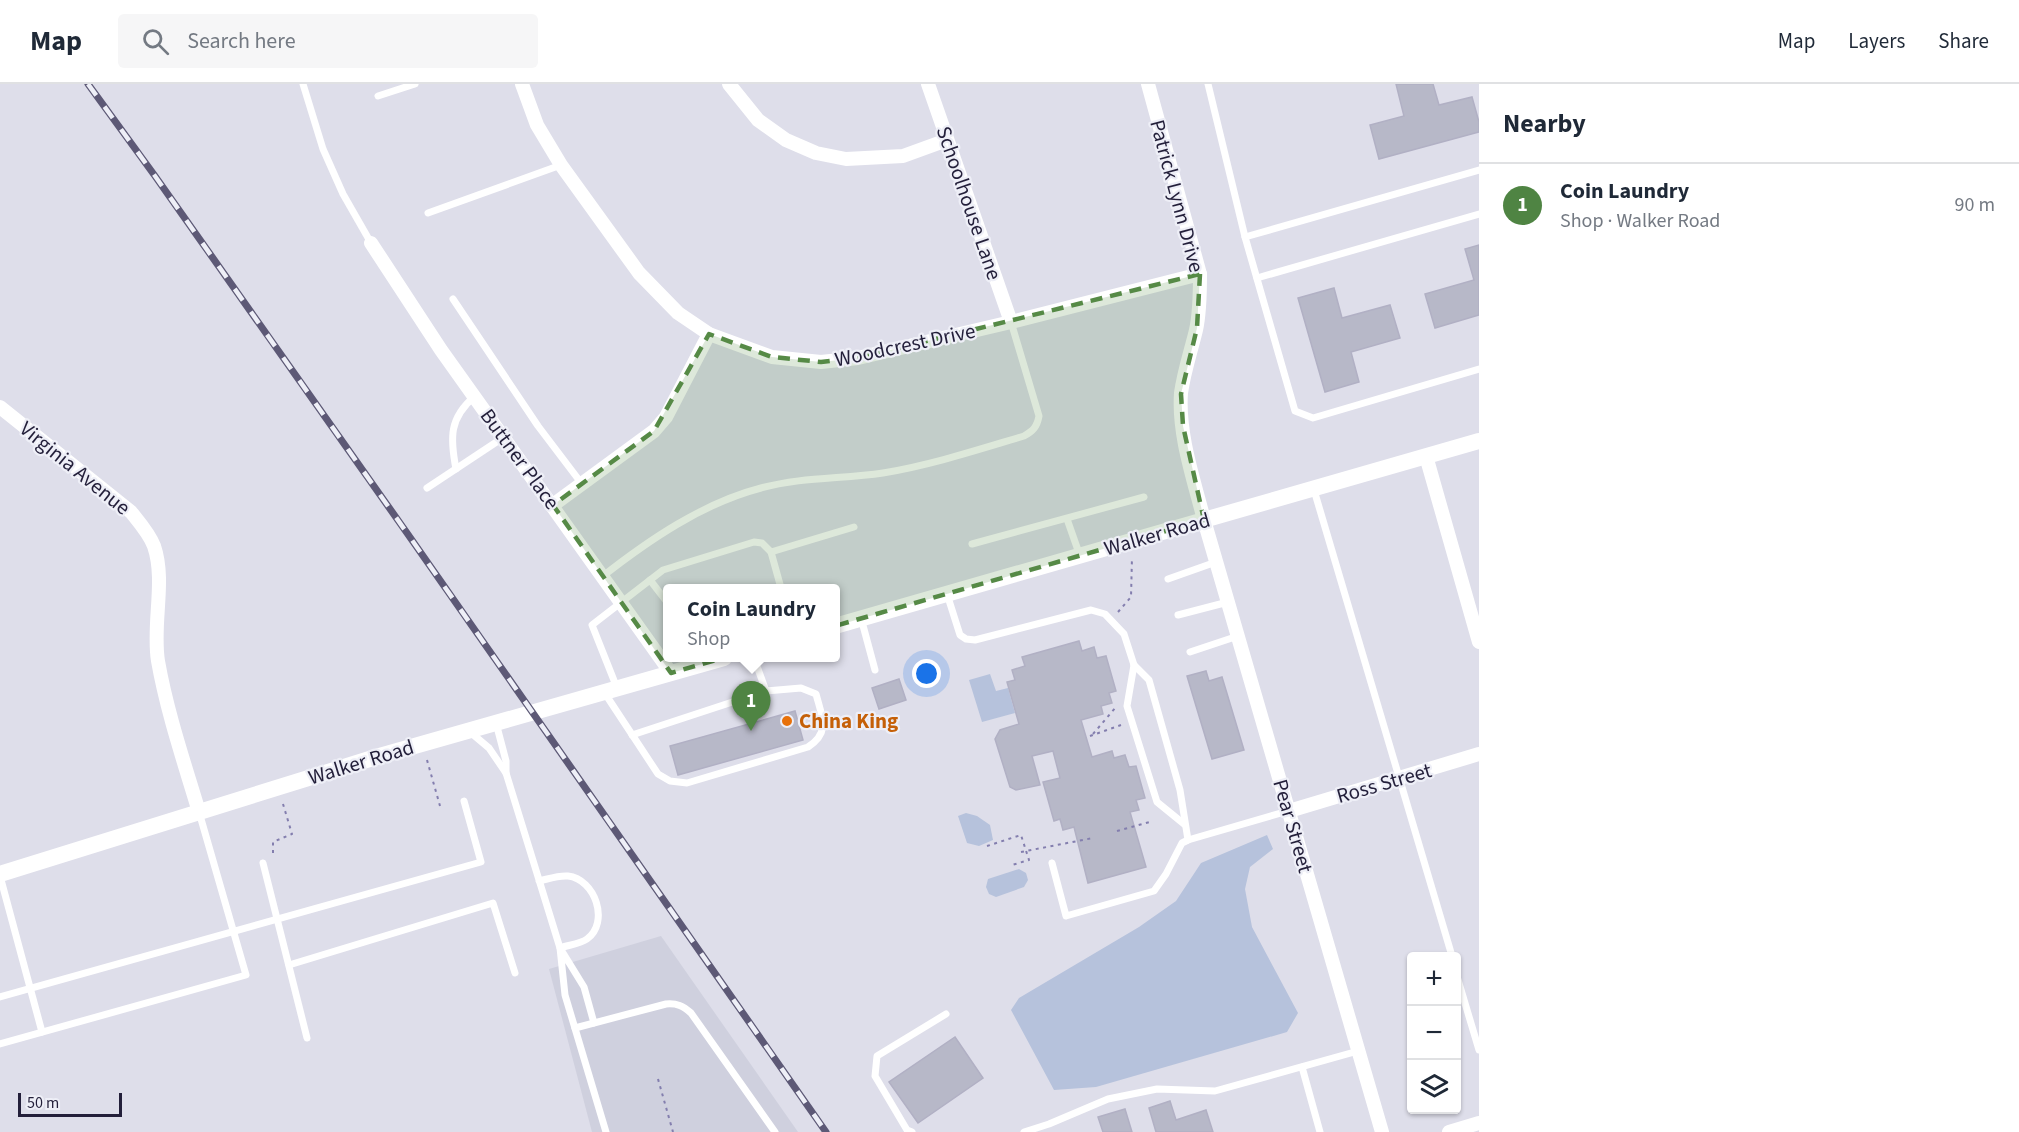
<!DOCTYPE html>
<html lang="en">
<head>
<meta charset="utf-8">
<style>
	:root { --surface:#fff; --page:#f6f6f7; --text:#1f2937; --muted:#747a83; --line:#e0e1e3; --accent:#4f8443 }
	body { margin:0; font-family:"Source Sans 3",sans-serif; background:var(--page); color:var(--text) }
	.controls { position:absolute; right:18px; bottom:18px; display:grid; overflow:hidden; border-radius:6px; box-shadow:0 2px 4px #0004 }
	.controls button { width:54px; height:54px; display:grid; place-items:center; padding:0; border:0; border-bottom:2px solid var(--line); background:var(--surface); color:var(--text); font:30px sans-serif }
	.scale { position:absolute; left:18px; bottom:15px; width:104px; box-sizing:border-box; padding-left:6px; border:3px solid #231f3a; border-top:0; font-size:16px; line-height:21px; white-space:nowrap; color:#231f3a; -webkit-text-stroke:4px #eeeff7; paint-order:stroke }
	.you { position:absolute; left:927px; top:590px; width:21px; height:21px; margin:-15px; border:4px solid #fff; border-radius:50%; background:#1a73e8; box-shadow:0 0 0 9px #1a73e833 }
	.badge { display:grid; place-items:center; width:39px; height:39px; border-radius:50%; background:var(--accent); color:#fff; font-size:20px; font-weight:700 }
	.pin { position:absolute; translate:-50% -50px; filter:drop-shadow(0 2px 3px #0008) }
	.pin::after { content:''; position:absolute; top:32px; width:21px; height:18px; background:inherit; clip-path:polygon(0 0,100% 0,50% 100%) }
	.popup { position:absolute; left:663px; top:500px; width:177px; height:78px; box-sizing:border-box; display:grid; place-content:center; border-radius:6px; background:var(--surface); filter:drop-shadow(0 2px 4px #0005); font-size:20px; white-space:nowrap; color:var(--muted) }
	.popup b { font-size:22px; color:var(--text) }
	.popup::after { content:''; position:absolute; left:50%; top:100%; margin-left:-12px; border:12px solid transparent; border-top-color:var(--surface) }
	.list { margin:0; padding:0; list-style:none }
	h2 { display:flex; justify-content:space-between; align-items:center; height:78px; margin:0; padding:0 24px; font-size:26px }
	h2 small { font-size:20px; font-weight:400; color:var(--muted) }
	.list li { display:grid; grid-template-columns:39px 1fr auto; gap:18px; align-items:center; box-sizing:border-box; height:84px; padding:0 24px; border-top:2px solid var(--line) }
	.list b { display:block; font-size:22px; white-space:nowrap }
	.list p { margin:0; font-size:20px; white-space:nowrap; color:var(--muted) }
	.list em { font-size:20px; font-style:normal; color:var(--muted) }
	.icon { flex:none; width:33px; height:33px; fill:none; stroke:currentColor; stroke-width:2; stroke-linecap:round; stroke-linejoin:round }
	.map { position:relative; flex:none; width:1479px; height:1048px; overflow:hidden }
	header { display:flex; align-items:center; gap:36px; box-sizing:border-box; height:84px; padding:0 30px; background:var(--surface); border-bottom:2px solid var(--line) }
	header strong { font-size:28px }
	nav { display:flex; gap:33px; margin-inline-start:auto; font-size:21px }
	.search { width:420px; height:54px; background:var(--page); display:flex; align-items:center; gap:15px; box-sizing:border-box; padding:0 21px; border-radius:6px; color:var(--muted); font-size:22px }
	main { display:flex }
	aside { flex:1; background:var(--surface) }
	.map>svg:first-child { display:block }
	.built { fill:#cfd0de }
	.green { fill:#b6c2dc }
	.building { fill:#b7b8c8; stroke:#b1b0c4; stroke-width:1.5 }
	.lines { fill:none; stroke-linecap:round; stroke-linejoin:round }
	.path { stroke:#837eae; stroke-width:2; stroke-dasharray:3 4.5; stroke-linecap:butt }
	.service { stroke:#fff; stroke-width:7 }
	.minor { stroke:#fff; stroke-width:14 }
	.tertiary { stroke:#fff; stroke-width:16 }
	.rail-casing { stroke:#5d5976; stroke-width:7 }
	.rail { stroke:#eeeff7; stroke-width:4.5; stroke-dasharray:14; stroke-linecap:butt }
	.marked { fill:#568a46; fill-opacity:0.2; stroke:#568a46; stroke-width:4.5; stroke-dasharray:12 8; stroke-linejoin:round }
	.food-dot { fill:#e8710a; stroke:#eeeff7; stroke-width:2 }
	.labels { text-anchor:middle; stroke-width:4.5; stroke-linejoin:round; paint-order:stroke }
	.street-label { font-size:21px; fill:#231f3a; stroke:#eeeff7 }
	.food-label { font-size:21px; font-weight:bold; fill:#c56008; stroke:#eeeff7; text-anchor:start }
</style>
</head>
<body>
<header>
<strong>Map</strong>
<div class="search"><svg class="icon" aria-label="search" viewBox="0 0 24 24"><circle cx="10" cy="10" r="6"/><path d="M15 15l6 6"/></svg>Search here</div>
<nav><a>Map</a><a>Layers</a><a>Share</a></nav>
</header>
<main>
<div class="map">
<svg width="1479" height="1048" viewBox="0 0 1479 1048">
	<rect width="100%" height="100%" fill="#dedeea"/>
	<polygon class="built" points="661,852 798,1048 592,1048 549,885"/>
	<g class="green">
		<polygon points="990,590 996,607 1008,604 1015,629 982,638 969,596"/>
		<polygon points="966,729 977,732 990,741 993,756 979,762 967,759 958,732"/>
		<polygon points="1267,751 1273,765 1250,783 1245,805 1252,843 1298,929 1287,948 1096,1003 1054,1006 1011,926 1019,914 1139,843 1176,817 1201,779"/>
		<polygon points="1019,785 1026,789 1028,796 1024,803 996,813 989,810 986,803 988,795"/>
	</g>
	<g class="building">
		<polygon points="1396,0 1433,0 1439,21 1472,13 1479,38 1479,48 1379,75 1370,41 1404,32"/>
		<polygon points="1479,161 1479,231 1435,244 1425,210 1474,196 1465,165"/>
		<polygon points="1334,204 1342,234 1390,221 1400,254 1351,268 1359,298 1325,308 1298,214"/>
		<polygon points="1079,557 1082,567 1094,563 1097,574 1106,572 1116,607 1109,609 1112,619 1101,622 1103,630 1081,636 1092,673 1112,667 1114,674 1125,671 1129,683 1136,682 1145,714 1136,716 1139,726 1130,728 1146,783 1088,799 1074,743 1063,746 1060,735 1054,737 1043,698 1060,694 1053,667 1032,672 1040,701 1016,706 1010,703 995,655 1000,646 1019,640 1007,598 1015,596 1012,586 1025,582 1022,573"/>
		<polygon points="1206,587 1209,597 1222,593 1244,666 1212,675 1187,592"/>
		<polygon points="899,595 906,616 879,625 872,604"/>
		<polygon points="795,627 803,656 678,691 670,662"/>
		<polygon points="955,953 983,994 918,1039 889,998"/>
		<polygon points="1170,1017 1176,1036 1206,1026 1213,1048 1156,1048 1149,1024"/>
		<polygon points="1125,1025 1132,1048 1103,1048 1098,1033"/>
	</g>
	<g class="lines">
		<g class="path">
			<polyline points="1118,528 1131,513 1132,473"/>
			<polyline points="1093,650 1116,623"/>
			<polyline points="1090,652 1121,641"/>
			<polyline points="427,676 440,722"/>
			<polyline points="1117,747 1153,737"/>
			<polyline points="987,762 1021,751 1029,776 1012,781"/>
			<polyline points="1021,768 1093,754"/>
			<polyline points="273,769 273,758 292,750 283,720"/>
			<polyline points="658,995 673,1048"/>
		</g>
		<g class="service">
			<polyline points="303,0 323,65 343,110 371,159"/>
			<polyline points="1208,0 1245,153"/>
			<polyline points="378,12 415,0"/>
			<polyline points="1479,86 1245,153 1295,327 1313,334 1479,285"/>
			<polyline points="428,129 561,81"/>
			<polyline points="1257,194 1479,130"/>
			<polyline points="453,215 538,342 582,400"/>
			<path d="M456 385C450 354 449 334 475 312"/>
			<polyline points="427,404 504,353"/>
			<polyline points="1314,406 1452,872"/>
			<polyline points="1067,435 1080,472"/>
			<polyline points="972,460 1144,413"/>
			<polyline points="771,468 781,504"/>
			<path d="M603 492C649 456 703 419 761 404 801 393 842 395 883 389 931 381 977 366 1024 352 1033 347 1037 343 1039 332L1011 238"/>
			<polyline points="1168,495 1216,478"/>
			<polyline points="650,496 667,518"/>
			<polyline points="947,510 960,551 966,555 975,556 1091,526 1105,530 1124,550 1134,581 1127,622 1157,718 1184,740"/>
			<polyline points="1178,531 1228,518"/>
			<polyline points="861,534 875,586"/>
			<polyline points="1190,568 1238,552"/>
			<polyline points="1134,581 1149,596 1180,706 1188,756"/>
			<polyline points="617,604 592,541 663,486 754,458 762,459 771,468 854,443"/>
			<path d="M604 608 658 690 670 697 687 699 808 663C831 648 822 633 816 610L801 604 766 607 754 574"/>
			<path d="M496 639 506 677V689L560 864C568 861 580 860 587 855 610 838 595 795 568 792 559 791 548 795 539 797"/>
			<polyline points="470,648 489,664 506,689"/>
			<polyline points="632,651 766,607"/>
			<polyline points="263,779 307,954"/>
			<polyline points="1052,779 1066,832 1154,807 1166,790 1182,759 1188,756 1288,727"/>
			<polyline points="0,792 42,948"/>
			<polyline points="289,881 493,819 515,889"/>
			<polyline points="1456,889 1479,966"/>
			<polyline points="0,913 481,778 464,717"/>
			<polyline points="594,939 584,903 560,864 565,911 606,1048"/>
			<path d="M575 944 666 920C677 919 683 922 691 929L775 1048"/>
			<polyline points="0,960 246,891 199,728"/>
			<polyline points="1302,983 1320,1048"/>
			<polyline points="912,1048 907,1046 875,992 877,972 946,930"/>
			<polyline points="1024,1048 1049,1040 1108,1015 1157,1005 1215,1007 1358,967"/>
		</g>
		<g class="minor">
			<polyline points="522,0 537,41 561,81 639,189 678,229 709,250 772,273 821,278 858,274 1011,238 1200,190"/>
			<polyline points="729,0 758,36 786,56 816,69 846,75 903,72 947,56"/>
			<polyline points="928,0 1011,238"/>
			<path d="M1148 0 1200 190C1200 208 1200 228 1196 246 1191 267 1184 287 1181 309 1178 351 1194 396 1204 436L1382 1048"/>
			<polyline points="371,159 441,266 671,589"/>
			<path d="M0 323 131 428C139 438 149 449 154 462 166 497 152 540 158 577 167 628 184 678 199 728"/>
			<polyline points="1426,372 1479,558"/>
			<polyline points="553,421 654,347 666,333 709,250"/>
			<polyline points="1289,727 1479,670"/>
			<polyline points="1449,1048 1479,1039"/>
		</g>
		<g class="tertiary">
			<polyline points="835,542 1479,357"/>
			<polyline points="0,790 376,673 724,574"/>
		</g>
		<defs>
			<polyline id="rail" points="88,0 155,92 407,449 826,1048"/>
		</defs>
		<use href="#rail" class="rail-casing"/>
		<use href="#rail" class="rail"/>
	</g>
	<path class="marked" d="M1200 190 1197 244 1181 310 1183 342 1204 436 671 589 553 421 654 347 709 250 772 273 821 278 858 274Z"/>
	<circle class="food-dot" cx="787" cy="637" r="6"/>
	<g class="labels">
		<g class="street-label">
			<text transform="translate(1177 112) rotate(75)" y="7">Patrick Lynn Drive</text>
			<text transform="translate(969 119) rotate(71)" y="7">Schoolhouse Lane</text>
			<text transform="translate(905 261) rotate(-12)" y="7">Woodcrest Drive</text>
			<text transform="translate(520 375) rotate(54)" y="7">Buttner Place</text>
			<text transform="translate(75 384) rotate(39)" y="7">Virginia Avenue</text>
			<text transform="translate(1157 450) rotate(-16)" y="7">Walker Road</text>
			<text transform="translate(361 678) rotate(-17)" y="7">Walker Road</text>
			<text transform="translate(1384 699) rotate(-16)" y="7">Ross Street</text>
			<text transform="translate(1293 742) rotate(74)" y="7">Pear Street</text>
		</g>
		<g class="food-label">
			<text x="799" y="644">China King</text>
		</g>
	</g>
</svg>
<div class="controls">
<button>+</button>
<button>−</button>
<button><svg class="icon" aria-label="layers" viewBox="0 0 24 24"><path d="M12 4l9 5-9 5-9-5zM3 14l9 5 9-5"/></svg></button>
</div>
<div class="scale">50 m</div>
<div class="you"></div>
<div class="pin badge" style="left:751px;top:647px">1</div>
<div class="popup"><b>Coin Laundry</b>Shop</div>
</div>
<aside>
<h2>Nearby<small></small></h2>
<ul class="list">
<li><span class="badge">1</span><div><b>Coin Laundry</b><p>Shop · Walker Road</p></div><em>90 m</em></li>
</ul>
</aside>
</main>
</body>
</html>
